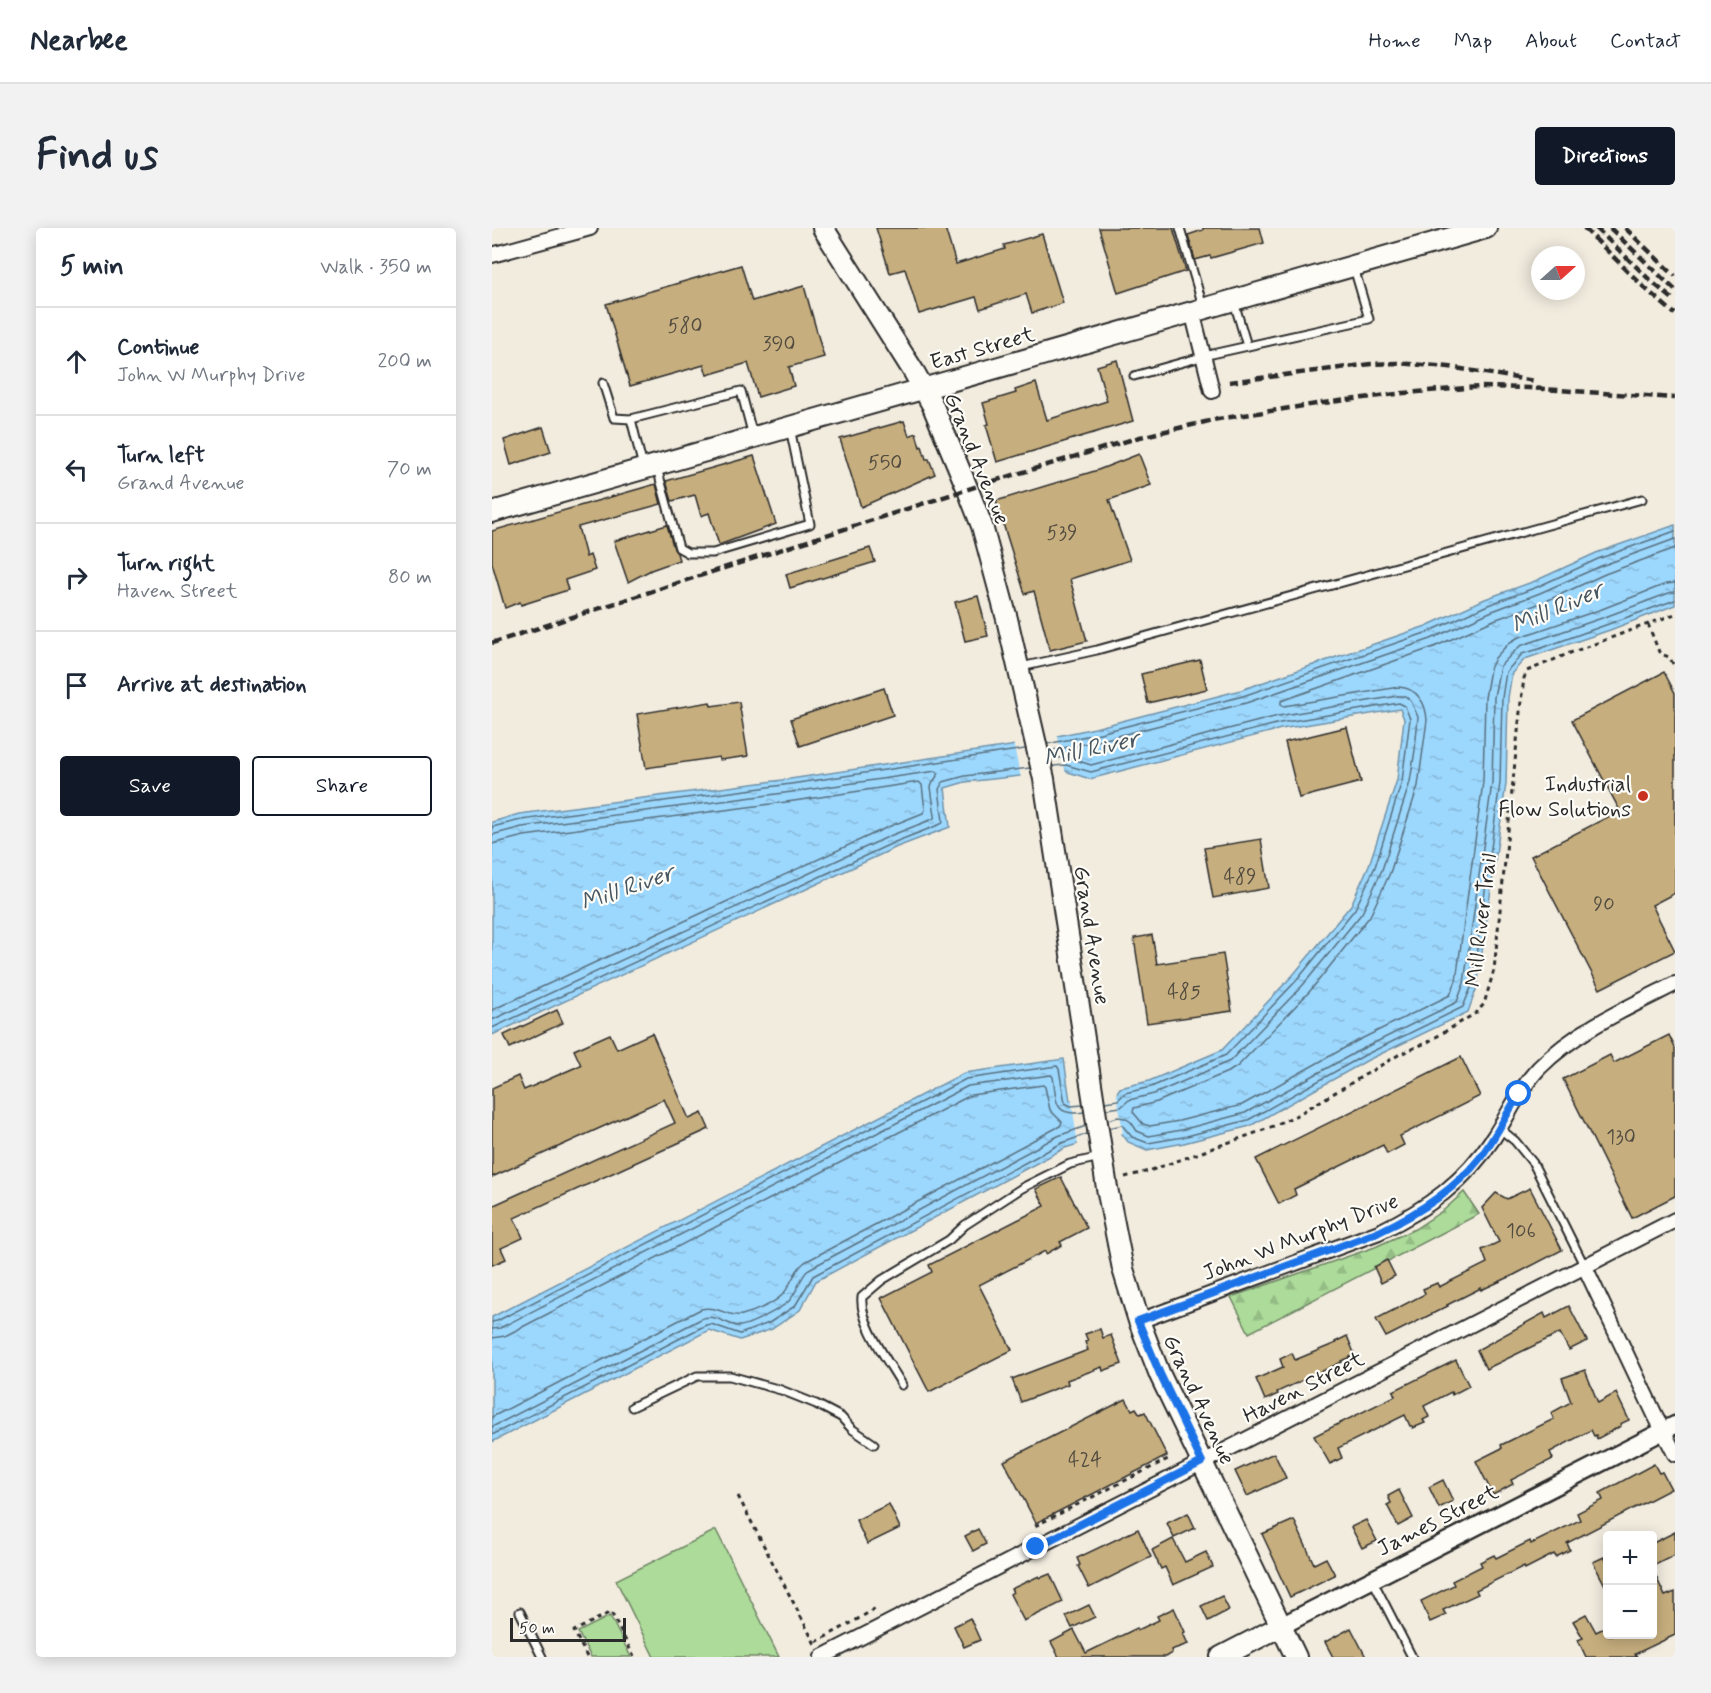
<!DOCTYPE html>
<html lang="en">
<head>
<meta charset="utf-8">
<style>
	:root { --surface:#fff; --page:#f2f2f3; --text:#1f2937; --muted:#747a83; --line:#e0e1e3; --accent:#111827 }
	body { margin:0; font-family:Mynerve,sans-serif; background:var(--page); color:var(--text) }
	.controls { position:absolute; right:18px; bottom:18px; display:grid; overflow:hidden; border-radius:6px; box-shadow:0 3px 15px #0003 }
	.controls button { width:54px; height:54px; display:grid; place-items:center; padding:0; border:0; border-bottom:2px solid var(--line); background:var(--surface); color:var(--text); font:30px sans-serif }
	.compass { position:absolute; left:1039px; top:18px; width:54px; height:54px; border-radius:50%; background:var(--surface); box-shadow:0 3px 15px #0003; rotate:69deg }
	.scale { position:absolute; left:18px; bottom:15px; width:116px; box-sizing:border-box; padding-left:6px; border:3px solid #2b2b2b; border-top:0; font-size:16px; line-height:21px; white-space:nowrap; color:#2b2b2b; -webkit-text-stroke:4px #fdfcf7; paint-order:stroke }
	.stop { position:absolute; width:18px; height:18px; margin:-14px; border:4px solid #1a73e8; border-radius:50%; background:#fff }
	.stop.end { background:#1a73e8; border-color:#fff; box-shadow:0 2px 6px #0008 }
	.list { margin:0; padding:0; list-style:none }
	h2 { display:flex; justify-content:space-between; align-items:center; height:78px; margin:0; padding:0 24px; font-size:26px }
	h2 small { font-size:20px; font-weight:400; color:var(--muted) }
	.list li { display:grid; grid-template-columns:39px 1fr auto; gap:18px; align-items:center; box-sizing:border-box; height:108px; padding:0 24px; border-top:2px solid var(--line) }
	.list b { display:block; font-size:22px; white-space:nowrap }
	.list p { margin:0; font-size:20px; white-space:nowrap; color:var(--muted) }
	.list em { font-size:20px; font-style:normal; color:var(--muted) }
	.actions { display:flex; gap:12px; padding:18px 24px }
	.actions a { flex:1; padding:14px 0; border:2px solid var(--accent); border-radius:6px; text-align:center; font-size:21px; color:var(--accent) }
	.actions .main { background:var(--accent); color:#fff }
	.icon { flex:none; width:33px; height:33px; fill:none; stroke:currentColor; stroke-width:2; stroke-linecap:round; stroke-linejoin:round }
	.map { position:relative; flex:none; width:1183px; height:1429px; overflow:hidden; border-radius:6px }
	header { display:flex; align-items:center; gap:36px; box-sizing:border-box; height:84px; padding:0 30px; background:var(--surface); border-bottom:2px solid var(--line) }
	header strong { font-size:28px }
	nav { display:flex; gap:33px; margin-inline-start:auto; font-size:21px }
	.intro { display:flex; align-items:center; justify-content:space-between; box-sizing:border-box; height:144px; padding:0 36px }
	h1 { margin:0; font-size:42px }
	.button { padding:15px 27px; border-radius:6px; background:var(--accent); color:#fff; font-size:21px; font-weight:700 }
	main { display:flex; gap:36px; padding:0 36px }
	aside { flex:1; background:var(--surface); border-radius:6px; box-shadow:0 3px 15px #0003 }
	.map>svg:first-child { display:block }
	.grass { fill:#acdb9a; stroke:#6c8362; stroke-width:1.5 }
	.forest { fill:url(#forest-firs); stroke:#6c8362; stroke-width:1.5 }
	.water { fill:url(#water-ripples); stroke:#6f92a9; stroke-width:1.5 }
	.pier { fill:#f2ecdf }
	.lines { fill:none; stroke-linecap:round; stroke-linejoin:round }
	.shore { stroke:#58707f; stroke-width:1.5 }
	.building { fill:#c6ae7e; stroke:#2b2b2b; stroke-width:1.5 }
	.service-casing { stroke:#2b2b2b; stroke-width:11 }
	.minor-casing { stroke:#2b2b2b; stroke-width:18 }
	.tertiary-casing { stroke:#2b2b2b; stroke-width:21 }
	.secondary-casing { stroke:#2b2b2b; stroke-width:24 }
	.path { stroke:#2b2b2b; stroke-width:3; stroke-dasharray:4.5 4.5; stroke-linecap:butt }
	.service { stroke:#fdfcf7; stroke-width:7 }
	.minor { stroke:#fdfcf7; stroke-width:14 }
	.tertiary { stroke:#fdfcf7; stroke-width:16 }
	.secondary { stroke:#fdfcf7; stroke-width:20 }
	.rail { stroke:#2b2b2b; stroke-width:4.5; stroke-dasharray:9 4.5; stroke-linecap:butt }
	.route { stroke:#1a73e8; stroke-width:8 }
	.poi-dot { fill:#c8321e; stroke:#fdfcf7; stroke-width:2 }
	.labels { text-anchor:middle; stroke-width:4.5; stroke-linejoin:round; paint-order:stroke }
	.number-label { font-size:20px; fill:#524c40 }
	.street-label { font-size:22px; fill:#2b2b2b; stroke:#fdfcf7 }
	.poi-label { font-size:22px; fill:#2b2b2b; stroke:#fdfcf7; text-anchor:end }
	.water-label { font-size:24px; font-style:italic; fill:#475660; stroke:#fdfcf7 }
</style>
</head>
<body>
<header>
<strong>Nearbee</strong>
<nav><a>Home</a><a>Map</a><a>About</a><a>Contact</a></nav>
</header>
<div class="intro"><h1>Find us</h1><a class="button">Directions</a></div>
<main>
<aside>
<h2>5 min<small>Walk · 350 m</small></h2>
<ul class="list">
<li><svg class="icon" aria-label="ahead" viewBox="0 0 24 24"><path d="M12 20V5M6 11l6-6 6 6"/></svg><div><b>Continue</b><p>John W Murphy Drive</p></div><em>200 m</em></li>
<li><svg class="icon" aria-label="left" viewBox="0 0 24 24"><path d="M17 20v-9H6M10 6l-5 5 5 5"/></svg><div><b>Turn left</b><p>Grand Avenue</p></div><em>70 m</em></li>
<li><svg class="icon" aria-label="right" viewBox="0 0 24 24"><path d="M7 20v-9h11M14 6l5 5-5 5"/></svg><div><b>Turn right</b><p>Haven Street</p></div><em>80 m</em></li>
<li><svg class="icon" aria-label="arrive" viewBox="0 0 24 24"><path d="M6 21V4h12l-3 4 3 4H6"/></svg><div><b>Arrive at destination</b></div></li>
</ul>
<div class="actions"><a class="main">Save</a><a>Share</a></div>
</aside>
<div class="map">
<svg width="1183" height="1429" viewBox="0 0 1183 1429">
	<defs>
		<pattern id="forest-firs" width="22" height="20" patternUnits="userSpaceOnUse" patternTransform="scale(1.5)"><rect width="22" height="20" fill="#acdb9a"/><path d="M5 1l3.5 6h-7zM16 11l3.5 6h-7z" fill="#94bc85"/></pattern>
		<pattern id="water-ripples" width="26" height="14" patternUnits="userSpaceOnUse" patternTransform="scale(1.5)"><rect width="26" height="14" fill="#9cd7fd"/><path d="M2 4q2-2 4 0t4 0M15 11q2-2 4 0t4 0" fill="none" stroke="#87b9d9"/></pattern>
	</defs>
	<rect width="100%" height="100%" fill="#f2ecdf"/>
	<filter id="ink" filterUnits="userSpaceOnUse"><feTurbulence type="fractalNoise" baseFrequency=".0167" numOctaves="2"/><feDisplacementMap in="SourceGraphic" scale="12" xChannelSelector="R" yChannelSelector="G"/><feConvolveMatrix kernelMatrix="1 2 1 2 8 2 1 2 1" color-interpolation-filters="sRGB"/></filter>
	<g filter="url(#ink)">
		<g class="grass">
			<polygon points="224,1302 287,1429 162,1429 124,1352"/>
			<polygon points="118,1388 139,1429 99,1429 86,1404"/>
		</g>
		<polygon class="forest" points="972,964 987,986 757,1105 739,1069 883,1019 923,1001 953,981"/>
		<polygon class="water" points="1183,297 1183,377 1118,402 1033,431 1020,445 1016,470 1014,556 985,759 976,784 876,832 758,898 692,915 655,922 636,914 628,903 573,920 324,1053 308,1082 280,1101 248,1112 217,1102 0,1214 0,1089 472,845 572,831 578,873 624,866 628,860 657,853 730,822 801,747 859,677 877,637 905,552 912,491 908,481 789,501 598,551 573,543 473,554 453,560 458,599 405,619 0,807 0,594 27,586 298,551 518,518 603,500 749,462 934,398 993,371 1043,353 1104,325"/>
		<g class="pier">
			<polygon points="565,505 574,546 529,550 521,514"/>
			<polygon points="624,861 631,905 586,918 579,868 581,869 623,863"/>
		</g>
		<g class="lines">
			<g class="shore">
				<path d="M1183 320 1113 346 1052 374 1002 392 942 419 789 473V476L792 478 907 459C925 460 934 475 935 492L926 558 898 645 878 688 818 763 746 838 738 843 665 874 642 880 641 884 651 896 658 898 687 893 750 877 865 813 958 767 964 753 991 554 993 470 998 441 1003 430 1017 415 1025 410 1110 381 1174 356 1183 355"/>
				<polyline points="555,516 604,506 751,468 936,404 996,377 1045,359 1106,331 1183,303"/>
				<polyline points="557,523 606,513 754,475 939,411 998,384 1048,365 1109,338 1183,311"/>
				<polyline points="559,531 575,529 599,537 786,488 906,468 913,468 919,473 926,489 923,522 918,554 890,642 870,685 811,757 738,833 662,866 637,872 629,879 614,881"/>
				<polyline points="561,538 574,537 599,544 788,495 907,475 913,478 918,491 910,553 883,639 863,681 805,752 734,827 659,859 633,865 626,872 613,874"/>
				<polyline points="0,599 29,592 299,556 533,521"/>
				<polyline points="0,607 30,599 300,564 444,543 447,545 441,554 439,559 443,588 441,591 400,607 0,792"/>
				<polyline points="0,616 32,608 302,573 427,554 430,557 433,582 431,585 396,599 0,782"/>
				<polyline points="0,800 403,614 449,596 451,593 447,561 451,554 473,548 538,540"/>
				<polyline points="616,892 626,889 633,890 639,894 645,903 657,908 689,902 753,885 870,821 965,774 972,755 1000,555 1002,469 1008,438 1028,418 1113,389 1177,365 1183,364"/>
				<polyline points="617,900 630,897 640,909 656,915 691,909 756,892 873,827 971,779 980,757 1008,555 1010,470 1014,444 1030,426 1047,421 1183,372"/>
				<polyline points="0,1094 5,1093 474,851 565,838 567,841 573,875 579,878 591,877"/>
				<path d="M0 1101 8 1100 476 858 559 847 561 849C565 874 561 889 592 884"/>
				<path d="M0 1110 13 1108 479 867 551 857 553 859 558 882 570 894 568 898 313 1034C302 1042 300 1055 292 1065 284 1075 262 1084 250 1087 238 1090 225 1077 209 1081L0 1189"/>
				<path d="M0 1199 211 1090C224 1086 234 1097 247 1098 257 1098 290 1080 297 1073 306 1064 307 1050 317 1041L566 908 594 898"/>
				<polyline points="0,1207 214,1097 219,1096 248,1106 277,1095 303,1078 321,1048 570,915 595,906"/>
			</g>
		</g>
		<g class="building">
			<polygon points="384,0 453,0 464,36 513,21 512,17 550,6 571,75 540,85 534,66 488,81 484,69 427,86 413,41 398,45"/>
			<polygon points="607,0 681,0 694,43 626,65"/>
			<polygon points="711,0 768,0 772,15 719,30 718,28 703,32 696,7 711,2"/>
			<polygon points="249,37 260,73 312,58 332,129 297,139 302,158 266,169 256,135 215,147 212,137 138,158 114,76"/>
			<polygon points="625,132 641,193 505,234 494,197 497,196 491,175 524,165 523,162 544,155 555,192 615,173 605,138"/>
			<polygon points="412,193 417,208 424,205 428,219 430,218 434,231 437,231 443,246 369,279 348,211"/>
			<polygon points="51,199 59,224 19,237 12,212"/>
			<polygon points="647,226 659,257 617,272 638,332 578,351 595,413 558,422 542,363 533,366 504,273 606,242"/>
			<polygon points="262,228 284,296 227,317 217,285 209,288 203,267 180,273 174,253"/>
			<polygon points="164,256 169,276 86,299 94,329 98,327 103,342 73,352 76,362 29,377 28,374 13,380 0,335 0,303"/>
			<polygon points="175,297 182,321 185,325 187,332 159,342 136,354 122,313"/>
			<polygon points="378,320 383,334 298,360 294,346"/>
			<polygon points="486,368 496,408 473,413 463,374"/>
			<polygon points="708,432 715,461 656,475 649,446"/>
			<polygon points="1172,444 1183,465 1183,665 1160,677 1183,723 1108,761 1039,628 1128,583 1080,492"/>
			<polygon points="392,460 401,487 308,518 299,491"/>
			<polygon points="218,474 219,478 247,474 256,528 228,532 227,529 154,540 145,486"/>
			<polygon points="855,499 869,554 807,570 793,514"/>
			<polygon points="769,611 777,660 721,670 712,620"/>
			<polygon points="660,707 665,736 731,726 740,783 655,795 642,710"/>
			<polygon points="65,782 71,795 18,820 12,807"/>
			<polygon points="160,805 197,891 210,885 217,901 22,990 31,1010 9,1020 14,1031 0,1037 0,978 183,895 172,871 0,949 0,860 26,848 32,862 89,837 82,822 118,806 125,821"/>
			<polygon points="1177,807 1183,820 1183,968 1140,990 1071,851 1118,827 1122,835"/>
			<polygon points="969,829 988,868 908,908 912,917 895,926 891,917 802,961 804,967 787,976 764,931"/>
			<polygon points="569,949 595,1000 568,1014 570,1017 554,1026 553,1023 487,1057 520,1122 437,1164 389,1070 440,1044 437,1037 553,978 544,961"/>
			<polygon points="1038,960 1070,1022 1022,1047 989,1062 989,1060 955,1077 956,1078 894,1109 884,1091 933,1066 931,1061 945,1055 947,1059 995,1035 990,1022 1007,1014 990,980 1004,965 1015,971"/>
			<polygon points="895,1032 903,1048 889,1055 882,1039"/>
			<polygon points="1077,1078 1095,1113 1077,1122 1068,1105 994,1141 985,1122 1052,1085 1054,1090"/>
			<polygon points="608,1101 611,1110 619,1107 630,1136 611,1143 610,1139 575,1152 576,1156 529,1174 520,1151 596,1122 593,1114 596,1113 593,1106"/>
			<polygon points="855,1108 863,1127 849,1133 850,1134 785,1164 786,1166 773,1172 764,1151 791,1139 788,1131 800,1125 803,1132 844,1115 843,1114"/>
			<polygon points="964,1132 977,1158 960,1167 959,1164 932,1178 937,1189 931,1192 933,1195 921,1200 920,1198 918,1198 913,1187 846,1220 850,1230 838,1236 822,1208 903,1168 901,1163"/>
			<polygon points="1093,1142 1106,1175 1124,1165 1137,1192 1128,1196 1129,1198 1105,1211 1104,1207 1102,1208 1099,1202 1058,1224 1061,1231 1019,1252 1021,1256 1001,1267 984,1233 1010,1220 1009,1217 1062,1191 1059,1185 1079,1174 1070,1150"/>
			<polygon points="634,1171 640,1182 644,1180 648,1186 653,1184 675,1228 544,1295 512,1233"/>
			<polygon points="782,1225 794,1250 755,1268 743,1243"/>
			<polygon points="1162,1236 1167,1245 1170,1244 1179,1261 1075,1315 1078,1322 1064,1329 1062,1326 1033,1341 1032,1338 984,1362 986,1366 951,1382 954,1387 938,1394 929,1373 962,1357 960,1353 990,1338 988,1334 1002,1327 1004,1330 1038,1313 1039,1316 1088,1292 1085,1285 1111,1272 1108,1265"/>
			<polygon points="951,1252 961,1273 947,1280 937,1259"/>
			<polygon points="907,1262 921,1290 906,1298 895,1277 899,1275 896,1268"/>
			<polygon points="397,1276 408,1300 375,1316 364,1292"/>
			<polygon points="696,1285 703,1300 682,1310 675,1295"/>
			<polygon points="802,1292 822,1336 834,1330 843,1347 798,1369 784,1339 785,1338 770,1306"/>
			<polygon points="874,1292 885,1313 870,1320 859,1299"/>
			<polygon points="486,1301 494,1316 481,1323 473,1308"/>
			<polygon points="646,1301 659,1329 597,1360 586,1338 588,1337 585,1330"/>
			<polygon points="1183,1304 1183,1327 1161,1338 1161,1315"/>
			<polygon points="681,1311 693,1334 714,1324 721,1339 681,1357 673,1339 669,1341 660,1322"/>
			<polygon points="1112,1329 1116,1336 1116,1363 1101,1334"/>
			<polygon points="1161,1342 1173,1368 1183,1364 1183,1407 1143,1426 1145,1429 1094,1429 1086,1412 1091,1410 1081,1393 1094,1386 1104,1404 1116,1398 1116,1407 1161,1407"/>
			<polygon points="558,1346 571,1374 532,1393 518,1366 521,1364 519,1361 547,1348 548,1350"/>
			<polygon points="730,1368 737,1382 716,1393 709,1378"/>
			<polygon points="597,1377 603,1389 580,1400 574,1388"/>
			<polygon points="682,1380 693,1404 691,1405 696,1416 679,1422 680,1425 673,1429 567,1429 559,1414 582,1402 594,1425 645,1400 646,1402 667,1392 665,1388"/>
			<polygon points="478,1390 488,1412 472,1419 462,1398"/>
			<polygon points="859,1400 874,1429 841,1429 833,1414"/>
		</g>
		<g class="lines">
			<defs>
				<g id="service">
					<polyline points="688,0 711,78"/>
					<polyline points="742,74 755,118"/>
					<polyline points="642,148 720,126 877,91 862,40"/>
					<polyline points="111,155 122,190 139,191 249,163 261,208"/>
					<polyline points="139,191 151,239"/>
					<polyline points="165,240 187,320 196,325 221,325 318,296 298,200"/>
					<polyline points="529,439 605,422 1150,271"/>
					<polyline points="1007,900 1023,913 1041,935 1092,1037"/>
					<path d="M410 1157C397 1134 367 1095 370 1069L390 1052 457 1012 473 997 530 960 578 936 608 929"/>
					<polyline points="140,1179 205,1148 238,1148 289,1162 324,1176 349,1189 360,1201 382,1216"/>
					<polyline points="880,1351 920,1429"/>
					<polyline points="28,1384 50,1429"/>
				</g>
				<g id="minor">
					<polyline points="0,27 98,0"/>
					<polyline points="700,83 720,163"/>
					<polyline points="1092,1037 1163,1187 1183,1226"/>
					<path d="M647 1093 887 1004C935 981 973 954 1002 909 1017 886 1028 860 1047 840 1085 802 1135 780 1183 756"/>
					<polyline points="330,1429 1183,992"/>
				</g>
				<polyline id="tertiary" points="789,1398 1183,1197"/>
				<g id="secondary">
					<polyline points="331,0 422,144 440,176 476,262 490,298 515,391 552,551 615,960 631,1041 647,1093 668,1147 804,1429"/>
					<polyline points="0,284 994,0"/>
					<polyline points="729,1429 789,1398"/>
				</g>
			</defs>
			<use href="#service" class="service-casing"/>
			<use href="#minor" class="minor-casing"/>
			<use href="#tertiary" class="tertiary-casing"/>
			<use href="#secondary" class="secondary-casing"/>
			<g class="path">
				<polyline points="1156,396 1167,424 1169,426 1177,429 1183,439"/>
				<polyline points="633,949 657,943 777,900 805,887 908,826 934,815 984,785 992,776 1002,742 1029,474 1032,450 1035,443 1078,425 1183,386"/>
				<polyline points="246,1268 324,1418"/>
				<polyline points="543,1298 676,1231"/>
				<polyline points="324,1414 361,1394 384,1380"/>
				<polyline points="95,1429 82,1403 119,1384 142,1429"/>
			</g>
			<use href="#service" class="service"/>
			<use href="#minor" class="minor"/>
			<use href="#tertiary" class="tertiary"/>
			<use href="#secondary" class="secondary"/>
			<g class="rail">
				<polyline points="1092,0 1155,62 1183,86"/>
				<polyline points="1104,0 1160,54 1183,73"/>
				<polyline points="1118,0 1183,62"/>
				<polyline points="1133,0 1183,48"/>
				<polyline points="737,154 879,136 905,135 957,139 1043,153"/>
				<polyline points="0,415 495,255 648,209 726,191 831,175 912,165 987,159 1037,160 1183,170"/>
			</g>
		</g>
	</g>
	<g class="lines" filter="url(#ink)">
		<path class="route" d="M544 1319 710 1234 668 1146 646 1093 887 1004C925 986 962 963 988 930 1003 910 1014 887 1027 866"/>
	</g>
	<circle class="poi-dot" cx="1151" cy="568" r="6"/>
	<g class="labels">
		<g class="number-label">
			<text x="193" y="104">580</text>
			<text x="287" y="122">390</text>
			<text x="393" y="241">550</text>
			<text x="570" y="311">539</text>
			<text x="748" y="655">489</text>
			<text x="1112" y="682">90</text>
			<text x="692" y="770">485</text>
			<text x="1129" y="915">130</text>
			<text x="1029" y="1009">106</text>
			<text x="593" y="1238">424</text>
		</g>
		<g class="street-label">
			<text transform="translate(490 119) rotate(-16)" y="8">East Street</text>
			<text transform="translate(486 230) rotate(68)" y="8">Grand Avenue</text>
			<text transform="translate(988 692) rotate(-83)" y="8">Mill River Trail</text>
			<text transform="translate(601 707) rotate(81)" y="8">Grand Avenue</text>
			<text transform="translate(808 1008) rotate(-21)" y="8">John W Murphy Drive</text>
			<text transform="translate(811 1158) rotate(-27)" y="8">Haven Street</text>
			<text transform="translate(708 1171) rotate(65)" y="8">Grand Avenue</text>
			<text transform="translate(945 1291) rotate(-27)" y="8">James Street</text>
		</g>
		<g class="poi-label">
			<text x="1139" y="563">Industrial<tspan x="1139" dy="25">Flow Solutions</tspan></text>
		</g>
		<g class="water-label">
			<text transform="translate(1065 379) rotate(-23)" y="8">Mill River</text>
			<text transform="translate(599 520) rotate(-12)" y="8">Mill River</text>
			<text transform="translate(135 659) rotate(-19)" y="8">Mill River</text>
		</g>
	</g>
</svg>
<div class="controls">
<button>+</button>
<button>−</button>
</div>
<svg class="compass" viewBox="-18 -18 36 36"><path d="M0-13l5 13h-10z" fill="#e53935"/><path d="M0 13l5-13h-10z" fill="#747a83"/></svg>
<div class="scale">50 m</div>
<div class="stop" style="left:1027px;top:866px"></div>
<div class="stop end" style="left:544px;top:1319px"></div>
</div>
</main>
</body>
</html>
